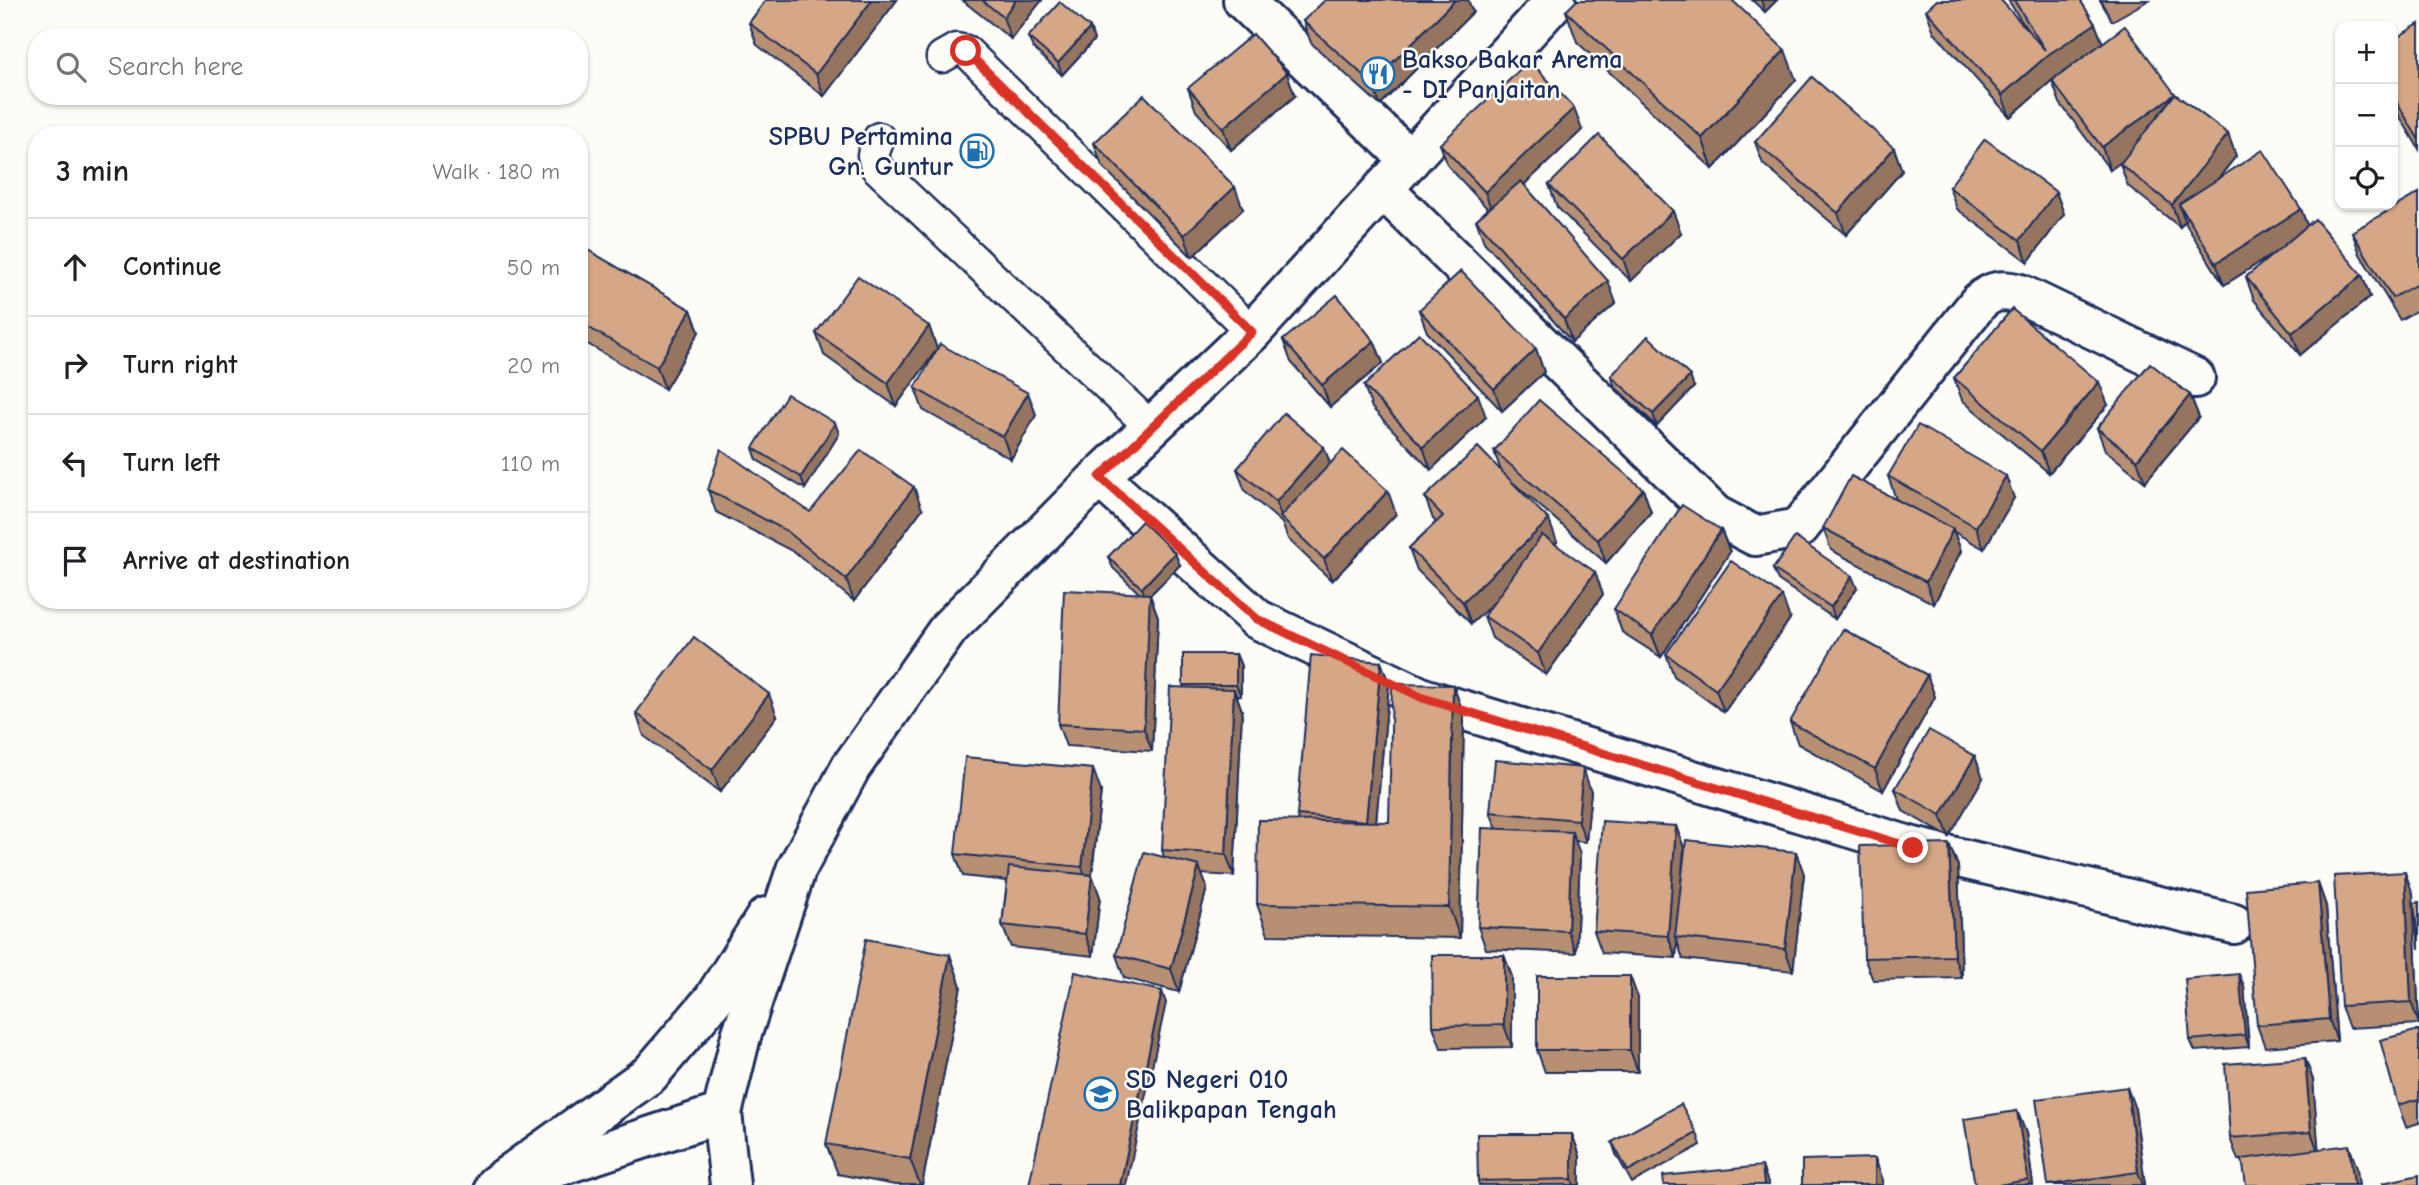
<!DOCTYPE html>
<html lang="en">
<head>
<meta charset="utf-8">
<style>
	:root { --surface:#fff; --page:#f2f2f2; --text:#202124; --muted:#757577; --line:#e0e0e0 }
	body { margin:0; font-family:"Comic Neue",sans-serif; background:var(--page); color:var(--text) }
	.controls { position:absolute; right:21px; top:21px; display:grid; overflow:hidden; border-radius:14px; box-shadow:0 2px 5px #0004 }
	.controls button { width:63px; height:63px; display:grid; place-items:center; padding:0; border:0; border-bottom:2px solid var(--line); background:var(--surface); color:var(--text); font:35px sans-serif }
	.stop { position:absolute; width:21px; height:21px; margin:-16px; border:5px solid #d93025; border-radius:50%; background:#fff }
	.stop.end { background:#d93025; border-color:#fff; box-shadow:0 2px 7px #0008 }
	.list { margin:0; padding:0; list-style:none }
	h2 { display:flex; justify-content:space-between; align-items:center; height:91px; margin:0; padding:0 28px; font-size:30px }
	h2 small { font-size:23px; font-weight:400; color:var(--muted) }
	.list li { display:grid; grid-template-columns:46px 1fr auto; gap:21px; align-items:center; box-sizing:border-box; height:98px; padding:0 28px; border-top:2px solid var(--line) }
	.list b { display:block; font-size:26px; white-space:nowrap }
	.list em { font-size:23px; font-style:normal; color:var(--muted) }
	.icon { flex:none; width:38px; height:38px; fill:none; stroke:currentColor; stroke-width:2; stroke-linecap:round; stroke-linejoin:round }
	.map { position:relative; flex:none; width:2419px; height:1185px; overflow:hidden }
	.search { position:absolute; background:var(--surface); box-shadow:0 2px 5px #0004; left:28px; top:28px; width:560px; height:77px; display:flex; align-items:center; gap:18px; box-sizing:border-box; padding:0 24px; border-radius:28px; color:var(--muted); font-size:26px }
	.panel { position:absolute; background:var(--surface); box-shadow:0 2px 5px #0004; left:28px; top:126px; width:560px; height:483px; border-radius:28px }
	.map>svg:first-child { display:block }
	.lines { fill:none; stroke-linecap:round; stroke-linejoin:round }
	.lane-casing { stroke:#1b2f5e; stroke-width:35 }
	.street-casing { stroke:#1b2f5e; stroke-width:44 }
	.secondary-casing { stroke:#1b2f5e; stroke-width:44 }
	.lane { stroke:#fdfcf7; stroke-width:30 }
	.street { stroke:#fdfcf7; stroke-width:38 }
	.secondary { stroke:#fdfcf7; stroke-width:38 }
	.wall { fill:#b79073; stroke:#1b2f5e; stroke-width:2 }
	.shaded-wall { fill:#95755e; stroke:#1b2f5e; stroke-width:2 }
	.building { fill:#d5a786; stroke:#1b2f5e; stroke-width:2 }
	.route { stroke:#d93025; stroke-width:9 }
	.labels { text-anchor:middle; stroke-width:5; stroke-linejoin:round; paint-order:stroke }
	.poi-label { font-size:26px; font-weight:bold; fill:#1b2f5e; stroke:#fdfcf7; text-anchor:start }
</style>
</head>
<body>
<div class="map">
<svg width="2419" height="1185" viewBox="0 0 2419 1185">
	<rect width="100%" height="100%" fill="#fdfcf7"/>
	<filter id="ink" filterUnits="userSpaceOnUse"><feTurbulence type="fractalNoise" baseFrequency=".0143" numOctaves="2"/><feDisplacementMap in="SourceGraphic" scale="14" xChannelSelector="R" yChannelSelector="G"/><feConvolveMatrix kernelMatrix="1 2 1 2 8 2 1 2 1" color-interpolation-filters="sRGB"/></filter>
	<g filter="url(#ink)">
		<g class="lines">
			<defs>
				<g id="lane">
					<polyline points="942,57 956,49 966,51 1252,332"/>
					<polyline points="879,138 873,155 876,167 1151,427"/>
				</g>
				<g id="street">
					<polyline points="1243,0 1410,160"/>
					<path d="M1383 189 1715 515 1755 536 1799 528 1979 302C1993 290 2002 289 2020 294L2195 378"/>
					<polyline points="1099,477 1257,619 1423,698 1913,847 2234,924"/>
				</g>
				<g id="secondary">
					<polyline points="523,1178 722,1113"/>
					<polyline points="495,1185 650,1074 713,1000 766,917"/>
					<polyline points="730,1185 722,1113 741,1036 796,870 851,767 949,628 1099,477 1252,332 1556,0"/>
				</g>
			</defs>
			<use href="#lane" class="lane-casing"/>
			<use href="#street" class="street-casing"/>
			<use href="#secondary" class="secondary-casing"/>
			<use href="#lane" class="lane"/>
			<use href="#street" class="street"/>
			<use href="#secondary" class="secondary"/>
		</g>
		<g class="wall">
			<polygon points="766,0 897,0 824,96 757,45 749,23"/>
			<polygon points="962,0 1042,0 1011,39"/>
			<polygon points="1752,0 1777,0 1765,12"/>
			<polygon points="2008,0 2080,0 2095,24 2102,43 2175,94 2228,134 2236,156 2218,179 2301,209 2307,225 2362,275 2370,297 2300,355 2254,300 2246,277 2273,254 2224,285 2187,226 2185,221 2180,227 2128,186 2120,164 2124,159 2110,170 2060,103 2052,81 2069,68 2057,76 2010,117 1934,32 1926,10 2026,28"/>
			<polygon points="2100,0 2149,0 2112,21"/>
			<polygon points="1566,11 1796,80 1713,169 1577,42"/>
			<polygon points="1473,12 1380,105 1311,43 1303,21"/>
			<polygon points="2419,24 2419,149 2393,105 2393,40"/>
			<polygon points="1090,28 1094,40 1062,75 1033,48 1028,37"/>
			<polygon points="1188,88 1295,96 1231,150 1196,111"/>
			<polygon points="1582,130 1524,185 1616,303 1572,342 1484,242 1476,220 1488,209 1448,166 1440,144"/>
			<polygon points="1755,142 1894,148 1902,171 1846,235 1763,164"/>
			<polygon points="1094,143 1243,209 1192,257 1102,166"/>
			<polygon points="1549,185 1681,233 1631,281 1557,207"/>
			<polygon points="1949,187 2056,192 2064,214 2028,262 1957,209"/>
			<polygon points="2419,193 2419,309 2400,320 2360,254 2352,232"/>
			<polygon points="579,245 691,310 699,332 665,389 579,339"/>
			<polygon points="1419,310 1536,349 1544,372 1502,411 1427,332"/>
			<polygon points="929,326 937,349 896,406 824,355 816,333"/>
			<polygon points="1283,340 1374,341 1383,363 1330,407 1291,362"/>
			<polygon points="1611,376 1694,387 1657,426 1615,387"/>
			<polygon points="1954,378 2108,405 2049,473 1962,400"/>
			<polygon points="1364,386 1486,417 1431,470 1372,408"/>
			<polygon points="915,388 1028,393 1036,415 1011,459 923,410"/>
			<polygon points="2190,395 2199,417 2145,482 2105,450 2097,428"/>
			<polygon points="835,423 839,434 805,489 757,460 753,448"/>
			<polygon points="1324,447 1330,464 1396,514 1332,581 1288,539 1282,523 1245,491 1237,469"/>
			<polygon points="1494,451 1643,489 1651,512 1606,563 1511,481 1557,542 1555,544 1603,594 1546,675 1492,638 1484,616 1496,600 1471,624 1417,570 1409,548 1436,522 1433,519 1425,497 1501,471"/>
			<polygon points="1888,476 2014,498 1984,549 1954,532 1961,551 1934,604 1831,550 1823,528 1917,511 1896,499"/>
			<polygon points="708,490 810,512 922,509 854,601 796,553 716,512"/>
			<polygon points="1721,530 1730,552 1661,657 1622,632 1614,609"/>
			<polygon points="1108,557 1180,565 1150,595 1158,617 1152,751 1066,746 1058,724 1140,594 1113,568"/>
			<polygon points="1773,569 1857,588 1835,619 1778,580"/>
			<polygon points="1790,619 1724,712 1674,676 1666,654"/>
			<polygon points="1236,654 1241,666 1241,696 1237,696 1242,711 1234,876 1202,874 1207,888 1179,992 1124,978 1116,955 1164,857 1162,850 1184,687 1183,685"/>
			<polygon points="1381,662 1389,684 1376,822 1389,822 1453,685 1464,715 1460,938 1268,935 1257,904 1299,821 1297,815"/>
			<polygon points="1927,675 1935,697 1883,791 1798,744 1790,722"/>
			<polygon points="636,713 777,716 720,792 644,736"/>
			<polygon points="1983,778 1949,837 1903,811 1895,789"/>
			<polygon points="1101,791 1092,875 1100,897 1093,956 1011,947 1002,925 1007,881 963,876 955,854"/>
			<polygon points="1591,791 1586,842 1575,841 1580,854 1576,953 1486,949 1478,927 1497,829 1490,812"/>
			<polygon points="1676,826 1684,848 1681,883 1796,852 1804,874 1793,971 1683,959 1677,941 1676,958 1602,953 1594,931"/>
			<polygon points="1949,844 1958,866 1962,978 1873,980 1864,958"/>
			<polygon points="2318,883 2326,906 2337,1041 2265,1047 2257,1025"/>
			<polygon points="2413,894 2419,1024 2349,1028 2341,1006"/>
			<polygon points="950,955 961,986 922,1185 895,1185 838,1174 826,1144"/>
			<polygon points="1504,955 1512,977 1512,1047 1441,1048 1433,1026"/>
			<polygon points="2244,986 2249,1047 2195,1051 2190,1040"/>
			<polygon points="1638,998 1638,1072 1545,1072 1537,1050"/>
			<polygon points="2419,1030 2419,1123 2406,1127 2398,1105"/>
			<polygon points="2305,1058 2313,1080 2318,1149 2357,1168 2238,1160 2230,1138"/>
			<polygon points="2135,1109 2145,1185 2048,1185"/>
			<polygon points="2017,1111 2026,1133 2033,1185 1975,1185"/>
			<polygon points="1697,1133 1701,1145 1632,1183 1616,1154 1612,1142"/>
			<polygon points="1572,1134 1580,1156 1580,1185 1479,1185 1478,1181"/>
		</g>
		<g class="shaded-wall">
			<polygon points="872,0 897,0 824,96 816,74"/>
			<polygon points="1016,0 1042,0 1011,39 1003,17"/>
			<polygon points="1455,0 1468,0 1473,12 1380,105 1372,83"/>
			<polygon points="1761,0 1777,0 1765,12"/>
			<polygon points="2095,24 2104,46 2057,76 2010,117 2002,95 2049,54"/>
			<polygon points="1090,28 1094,40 1062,75 1058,63"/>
			<polygon points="1785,50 1796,80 1713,169 1702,138"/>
			<polygon points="1287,73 1295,96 1231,150 1223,128"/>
			<polygon points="2175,94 2183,116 2110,170 2102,147"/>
			<polygon points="1574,108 1582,130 1493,214 1485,192"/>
			<polygon points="2228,134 2236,156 2187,218 2179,204 2185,221 2180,227 2172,205"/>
			<polygon points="1894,148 1902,171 1846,235 1838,213"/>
			<polygon points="1235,187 1243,209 1192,257 1184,235"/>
			<polygon points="2056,192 2064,214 2028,262 2020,240"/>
			<polygon points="2301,209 2309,231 2224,285 2216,263"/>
			<polygon points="1673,211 1681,233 1631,281 1623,259"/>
			<polygon points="2362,275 2370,297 2300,355 2292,333"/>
			<polygon points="1608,281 1616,303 1572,342 1564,319"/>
			<polygon points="691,310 699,332 665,389 657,367"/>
			<polygon points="929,326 937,349 896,406 888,383"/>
			<polygon points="1374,341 1383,363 1330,407 1322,385"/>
			<polygon points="1536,349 1544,372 1502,411 1494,389"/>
			<polygon points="1690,376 1694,387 1657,426 1653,414"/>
			<polygon points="2099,382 2108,405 2049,473 2041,451"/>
			<polygon points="1028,393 1036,415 1011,459 1003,437"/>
			<polygon points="1478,395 1486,417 1431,470 1423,447"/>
			<polygon points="2190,395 2199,417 2145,482 2137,460"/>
			<polygon points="835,423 839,434 805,489 801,477"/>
			<polygon points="1324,447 1332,469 1282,519 1276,502"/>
			<polygon points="2006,476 2014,498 1984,549 1976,527"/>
			<polygon points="914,487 922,509 854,601 846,579"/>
			<polygon points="1643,489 1651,512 1606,563 1598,540"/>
			<polygon points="1388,491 1396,514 1332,581 1324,559"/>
			<polygon points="1549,520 1557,542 1471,624 1463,602"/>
			<polygon points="1953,529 1961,551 1934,604 1926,582"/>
			<polygon points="1721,530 1730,552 1661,657 1652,635"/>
			<polygon points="1175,553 1180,565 1150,595 1158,617 1152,751 1144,729 1146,599 1142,588"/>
			<polygon points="1595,572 1603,594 1546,675 1538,653"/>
			<polygon points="1852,576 1857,588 1835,619 1831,607"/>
			<polygon points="1782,596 1790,619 1724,712 1716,690"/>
			<polygon points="1236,654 1241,666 1241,696 1236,685"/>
			<polygon points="1381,662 1389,684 1374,843 1366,821"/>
			<polygon points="1927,675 1935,697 1883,791 1875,769"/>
			<polygon points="1453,685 1464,715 1460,938 1449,907"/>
			<polygon points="1234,689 1242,711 1234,876 1226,854"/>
			<polygon points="769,694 777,716 720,792 712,770"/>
			<polygon points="1975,756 1983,778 1949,837 1941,815"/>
			<polygon points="1583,768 1591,791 1586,842 1578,820"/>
			<polygon points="1093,769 1101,791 1090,889 1082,867"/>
			<polygon points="1676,826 1684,848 1677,937 1675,937 1677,941 1676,958 1668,936"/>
			<polygon points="1572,832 1580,854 1576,953 1568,931"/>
			<polygon points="1949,844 1958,866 1962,978 1954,956"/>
			<polygon points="1796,852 1804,874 1793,971 1785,949"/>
			<polygon points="1199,866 1207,888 1179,992 1171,969"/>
			<polygon points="2405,872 2413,894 2419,1024 2411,1002"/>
			<polygon points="1092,875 1100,897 1093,956 1085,934"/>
			<polygon points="2318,883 2326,906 2337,1041 2329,1019"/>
			<polygon points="950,955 961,986 922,1185 920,1185 910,1159"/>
			<polygon points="1504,955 1512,977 1512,1047 1504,1025"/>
			<polygon points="2239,974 2244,986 2249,1047 2245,1035"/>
			<polygon points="1630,976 1638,998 1638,1072 1630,1050"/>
			<polygon points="1162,991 1166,1003 1126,1185 1120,1185"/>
			<polygon points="2305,1058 2313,1080 2319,1154 2311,1132"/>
			<polygon points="2127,1087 2135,1109 2145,1185 2143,1185 2138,1172"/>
			<polygon points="2017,1111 2026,1133 2033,1185 2030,1185 2028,1180"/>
			<polygon points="1572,1134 1580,1156 1580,1185 1574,1185 1572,1179"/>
			<polygon points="2349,1145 2357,1168 2359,1185 2354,1185"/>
			<polygon points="1875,1158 1883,1180 1883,1185 1875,1185"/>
			<polygon points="1762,1166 1769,1185 1764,1185"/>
		</g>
		<g class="building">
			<polygon points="766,0 872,0 816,74 749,23"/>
			<polygon points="982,0 1016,0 1003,17"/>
			<polygon points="1325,0 1455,0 1372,83 1303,21"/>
			<polygon points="1577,0 1732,0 1785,50 1702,138 1566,11"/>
			<polygon points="1937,0 2001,0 2045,50 2014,0 2080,0 2095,24 2049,54 2002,95 1926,10"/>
			<polygon points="1060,2 1090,28 1058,63 1028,37"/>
			<polygon points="2419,24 2419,140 2393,96 2393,40"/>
			<polygon points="2125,26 2175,94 2102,147 2052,81"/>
			<polygon points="1253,34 1287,73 1223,128 1188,88"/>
			<polygon points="1530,61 1574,108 1485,192 1440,144"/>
			<polygon points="1812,77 1894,148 1838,213 1755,142"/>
			<polygon points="2175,94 2228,134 2172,205 2120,164"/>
			<polygon points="1144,95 1235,187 1184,235 1094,143"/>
			<polygon points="1599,135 1673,211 1623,259 1549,185"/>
			<polygon points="1985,139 2056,192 2020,240 1949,187"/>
			<polygon points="2263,150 2301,209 2216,263 2179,204"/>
			<polygon points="1521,181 1608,281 1564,319 1476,220"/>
			<polygon points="2419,193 2419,283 2392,298 2352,232"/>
			<polygon points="2315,219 2362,275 2292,333 2246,277"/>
			<polygon points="579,245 691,310 657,367 579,322"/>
			<polygon points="1461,271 1536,349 1494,389 1419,310"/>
			<polygon points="858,276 929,326 888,383 816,333"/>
			<polygon points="1337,295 1374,341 1322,385 1283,340"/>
			<polygon points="2012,309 2099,382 2041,451 1954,378"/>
			<polygon points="1419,333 1478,395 1423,447 1364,386"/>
			<polygon points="1648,336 1690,376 1653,414 1611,376"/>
			<polygon points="940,344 1028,393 1003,437 915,388"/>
			<polygon points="2150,363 2190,395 2137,460 2097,428"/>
			<polygon points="787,394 835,423 801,477 753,448"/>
			<polygon points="1539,400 1643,489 1598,540 1494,451"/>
			<polygon points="1284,413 1324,447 1276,502 1237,469"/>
			<polygon points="1918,425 2006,476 1976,527 1888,476"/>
			<polygon points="1478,447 1549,520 1463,602 1409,548 1443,516 1425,497"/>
			<polygon points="721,449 810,512 861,450 914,487 846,579 787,531 708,490"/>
			<polygon points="1343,450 1388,491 1324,559 1280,517"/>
			<polygon points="1851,476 1953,529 1926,582 1823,528"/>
			<polygon points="1682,505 1721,530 1652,635 1614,609"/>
			<polygon points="1142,521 1175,553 1142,588 1108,557"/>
			<polygon points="1542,535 1595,572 1538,653 1484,616"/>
			<polygon points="1795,537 1852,576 1831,607 1773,569"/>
			<polygon points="1731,561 1782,596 1716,690 1666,654"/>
			<polygon points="1064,590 1150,594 1144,729 1058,724"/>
			<polygon points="1843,629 1927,675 1875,769 1790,722"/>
			<polygon points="694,637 769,694 712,770 636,713"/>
			<rect x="1183" y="654" width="53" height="31"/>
			<polygon points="1311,655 1381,662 1366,821 1297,815"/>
			<polygon points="1392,684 1453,685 1449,907 1257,904 1258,820 1389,822"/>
			<polygon points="1170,687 1234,689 1226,854 1162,850"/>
			<polygon points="1929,730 1975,756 1941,815 1895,789"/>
			<polygon points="965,757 1093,769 1082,867 955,854"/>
			<polygon points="1495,760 1583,768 1578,820 1490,812"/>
			<polygon points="1602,821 1676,826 1668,936 1594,931"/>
			<polygon points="1482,828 1572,832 1568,931 1478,927"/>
			<polygon points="1686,840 1796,852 1785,949 1675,937"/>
			<polygon points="1949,844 1954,956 1864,958 1860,846"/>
			<polygon points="1144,852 1199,866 1171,969 1116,955"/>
			<polygon points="1009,867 1092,875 1085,934 1002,925"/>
			<polygon points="2405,872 2411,1002 2341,1006 2334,876"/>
			<polygon points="2318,883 2329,1019 2257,1025 2246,889"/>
			<polygon points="2419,902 2419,949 2414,903"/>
			<polygon points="866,939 950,955 910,1159 826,1144"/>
			<polygon points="1432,955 1504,955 1504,1025 1433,1026"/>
			<polygon points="1075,972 1162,991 1120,1185 1029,1185"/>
			<polygon points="2239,974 2245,1035 2190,1040 2185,979"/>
			<rect x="1537" y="976" width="93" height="74"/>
			<polygon points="2419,1030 2419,1099 2398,1105 2380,1040"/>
			<polygon points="2305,1058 2311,1132 2230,1138 2225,1064"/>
			<polygon points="2127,1087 2138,1172 2048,1185 2036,1099"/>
			<polygon points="1681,1104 1697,1133 1628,1171 1612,1142"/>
			<polygon points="2017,1111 2028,1180 1998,1185 1975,1185 1964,1119"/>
			<polygon points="1477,1134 1572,1134 1572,1179 1478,1181"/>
			<polygon points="2349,1145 2354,1185 2246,1185 2242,1159"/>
			<polygon points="1875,1158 1875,1185 1802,1185 1802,1160"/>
			<polygon points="1762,1166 1764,1185 1664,1185 1663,1176"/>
			<polygon points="2419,1175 2419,1185 2384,1185 2383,1183"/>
		</g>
	</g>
	<g class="lines" filter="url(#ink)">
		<polyline class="route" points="966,51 1252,332 1100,477 1257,619 1423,698 1913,848"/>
	</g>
	<defs>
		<symbol id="restaurant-ring" viewBox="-11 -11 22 22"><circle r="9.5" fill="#fdfcf7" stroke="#1f6fb2" stroke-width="1.5"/><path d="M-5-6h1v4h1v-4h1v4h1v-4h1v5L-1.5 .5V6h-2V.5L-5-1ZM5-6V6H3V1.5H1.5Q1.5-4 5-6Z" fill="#1f6fb2"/></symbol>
		<symbol id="fuel-ring" viewBox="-11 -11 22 22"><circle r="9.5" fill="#fdfcf7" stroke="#1f6fb2" stroke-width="1.5"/><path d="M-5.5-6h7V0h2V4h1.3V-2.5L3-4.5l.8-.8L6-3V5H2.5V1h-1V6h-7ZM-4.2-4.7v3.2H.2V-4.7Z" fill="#1f6fb2"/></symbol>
		<symbol id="school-ring" viewBox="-11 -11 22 22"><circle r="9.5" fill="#fdfcf7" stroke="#1f6fb2" stroke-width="1.5"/><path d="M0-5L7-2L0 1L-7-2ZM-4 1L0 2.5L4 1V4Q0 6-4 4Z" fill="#1f6fb2"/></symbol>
	</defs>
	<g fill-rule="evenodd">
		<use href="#restaurant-ring" x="1359" y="55" width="38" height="38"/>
		<use href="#fuel-ring" x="958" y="132" width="38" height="38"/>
		<use href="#school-ring" x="1082" y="1075" width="38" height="38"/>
	</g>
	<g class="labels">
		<g class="poi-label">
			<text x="1402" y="68">Bakso Bakar Arema<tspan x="1402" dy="30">- DI Panjaitan</tspan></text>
			<text x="953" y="145" text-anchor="end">SPBU Pertamina<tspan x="953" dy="30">Gn. Guntur</tspan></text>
			<text x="1126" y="1088">SD Negeri 010<tspan x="1126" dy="30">Balikpapan Tengah</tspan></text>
		</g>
	</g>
</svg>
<div class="controls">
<button>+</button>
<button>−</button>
<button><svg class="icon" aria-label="locate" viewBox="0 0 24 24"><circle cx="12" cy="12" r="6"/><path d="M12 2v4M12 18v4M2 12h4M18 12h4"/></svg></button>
</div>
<div class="stop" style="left:966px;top:51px"></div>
<div class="stop end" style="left:1913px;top:848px"></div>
<div class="search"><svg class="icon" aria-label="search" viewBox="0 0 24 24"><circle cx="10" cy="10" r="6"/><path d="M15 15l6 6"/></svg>Search here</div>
<section class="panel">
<h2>3 min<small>Walk · 180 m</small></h2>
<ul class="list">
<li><svg class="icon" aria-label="ahead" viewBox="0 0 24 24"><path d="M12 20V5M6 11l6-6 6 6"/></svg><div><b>Continue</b></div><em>50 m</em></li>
<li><svg class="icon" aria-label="right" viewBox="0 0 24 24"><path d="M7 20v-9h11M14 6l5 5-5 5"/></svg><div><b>Turn right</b></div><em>20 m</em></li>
<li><svg class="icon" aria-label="left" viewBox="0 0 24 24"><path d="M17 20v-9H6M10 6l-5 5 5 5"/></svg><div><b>Turn left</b></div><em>110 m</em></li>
<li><svg class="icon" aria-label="arrive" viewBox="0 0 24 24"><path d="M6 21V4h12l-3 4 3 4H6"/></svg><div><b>Arrive at destination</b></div></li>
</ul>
</section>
</div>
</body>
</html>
